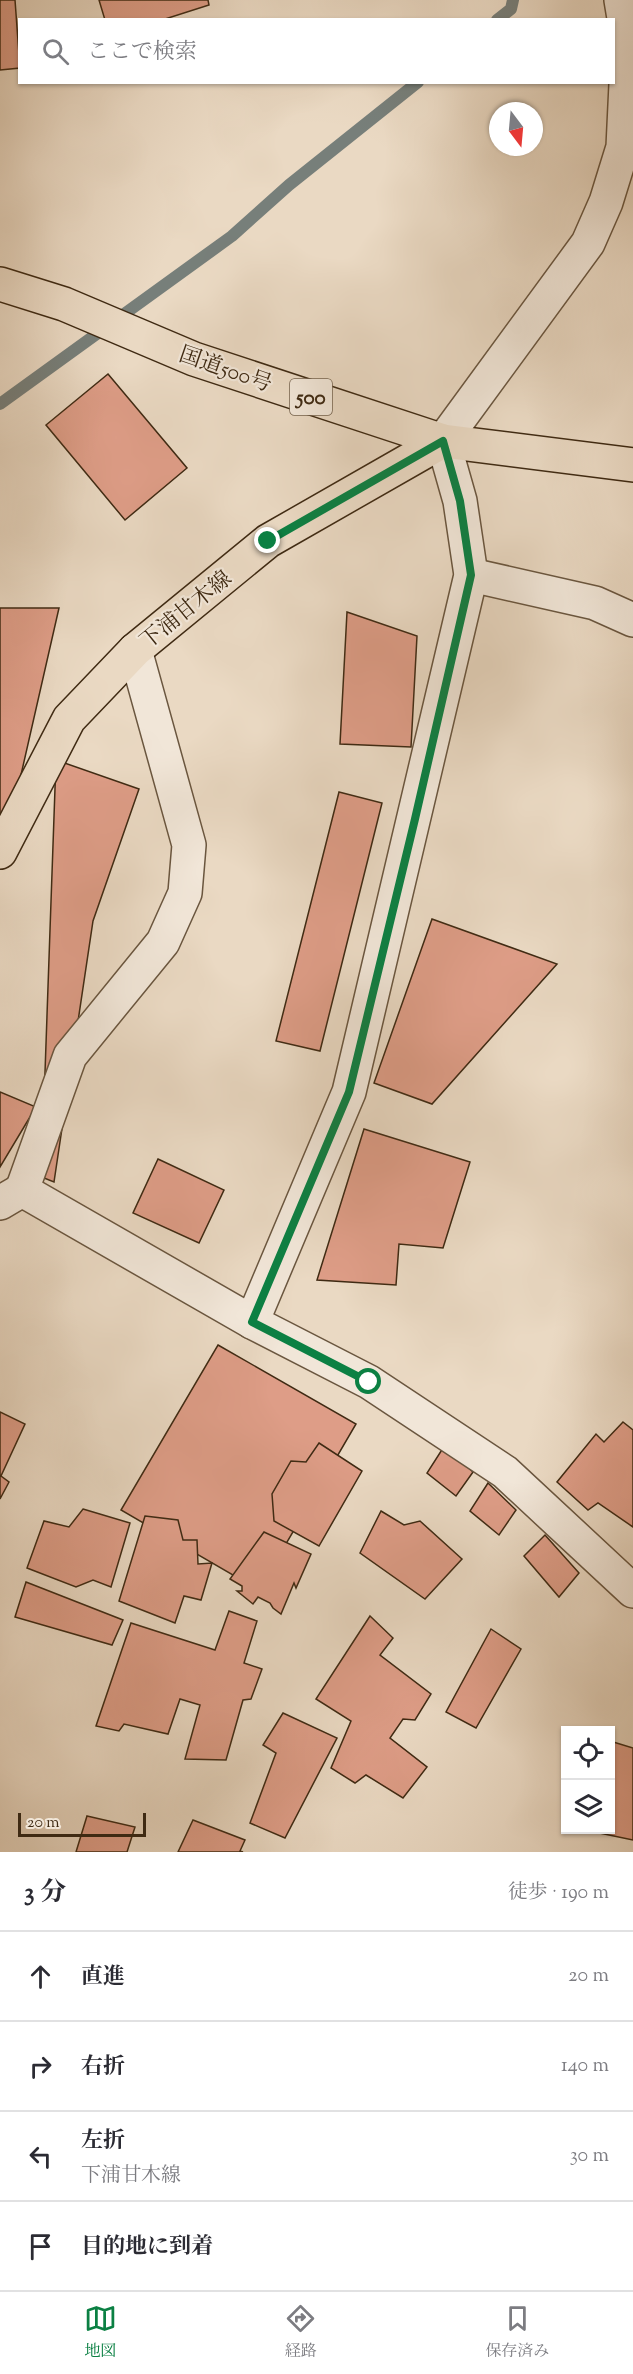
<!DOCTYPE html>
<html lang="ja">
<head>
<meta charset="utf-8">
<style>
	:root { --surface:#fff; --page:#f7f7f7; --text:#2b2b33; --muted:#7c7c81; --line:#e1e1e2; --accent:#0b8043 }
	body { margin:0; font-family:"Sorts Mill Goudy","Noto Serif JP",serif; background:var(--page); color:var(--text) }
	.controls { position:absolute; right:18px; bottom:18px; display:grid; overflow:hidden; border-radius:0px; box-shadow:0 2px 4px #0004 }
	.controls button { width:54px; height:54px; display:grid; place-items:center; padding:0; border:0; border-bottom:2px solid var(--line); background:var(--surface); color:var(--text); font:30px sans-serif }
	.compass { position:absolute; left:489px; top:102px; width:54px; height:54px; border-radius:50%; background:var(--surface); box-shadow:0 2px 4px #0004; rotate:164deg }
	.scale { position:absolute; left:18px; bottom:15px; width:128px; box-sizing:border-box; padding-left:6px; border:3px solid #3f2a13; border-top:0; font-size:16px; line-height:21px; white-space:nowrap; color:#3f2a13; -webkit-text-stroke:4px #f1e6d8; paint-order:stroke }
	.stop { position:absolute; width:18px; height:18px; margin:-14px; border:4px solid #0b8043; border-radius:50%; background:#fff }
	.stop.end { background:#0b8043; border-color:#fff; box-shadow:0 2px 6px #0008 }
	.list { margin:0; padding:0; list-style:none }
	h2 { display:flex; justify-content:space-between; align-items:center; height:78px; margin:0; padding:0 24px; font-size:26px }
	h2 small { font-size:20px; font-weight:400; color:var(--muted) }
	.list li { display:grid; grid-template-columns:39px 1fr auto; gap:18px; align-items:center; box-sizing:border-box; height:90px; padding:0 24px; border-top:2px solid var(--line) }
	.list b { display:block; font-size:22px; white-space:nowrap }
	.list p { margin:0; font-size:20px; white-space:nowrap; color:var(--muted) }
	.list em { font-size:20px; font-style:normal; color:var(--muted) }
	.icon { flex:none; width:33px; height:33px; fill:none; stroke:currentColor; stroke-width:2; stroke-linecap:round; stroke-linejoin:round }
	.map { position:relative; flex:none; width:633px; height:1852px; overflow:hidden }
	.search { position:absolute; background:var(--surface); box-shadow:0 2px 4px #0004; left:18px; right:18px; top:18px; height:66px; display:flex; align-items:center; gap:15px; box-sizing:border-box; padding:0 21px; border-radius:0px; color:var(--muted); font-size:22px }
	.sheet { height:438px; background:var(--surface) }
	nav { display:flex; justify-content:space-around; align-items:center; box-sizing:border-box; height:84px; border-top:2px solid var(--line); background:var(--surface); font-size:16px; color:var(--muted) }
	nav a { display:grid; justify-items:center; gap:3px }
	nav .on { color:var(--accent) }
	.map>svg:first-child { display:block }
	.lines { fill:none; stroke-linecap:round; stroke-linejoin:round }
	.stream { stroke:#777f7a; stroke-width:12 }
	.building { fill:#de9d87; stroke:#3f2a13; stroke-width:1.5 }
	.minor-casing { stroke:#6a563f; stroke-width:36 }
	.major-casing { stroke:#3f2a13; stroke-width:36 }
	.highway-casing { stroke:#3f2a13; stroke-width:36 }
	.minor { stroke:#f1e6d8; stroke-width:33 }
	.major { stroke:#ead9c3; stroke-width:33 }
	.highway { stroke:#ead9c3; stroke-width:33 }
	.route { stroke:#0b8043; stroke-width:8 }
	.labels { text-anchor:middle; stroke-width:4.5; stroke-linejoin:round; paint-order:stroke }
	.shield { fill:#f1e6d8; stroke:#74624e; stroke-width:1.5 }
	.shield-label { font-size:21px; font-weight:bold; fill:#3f2a13 }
	.street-label { font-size:22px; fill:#3f2a13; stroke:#f1e6d8 }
</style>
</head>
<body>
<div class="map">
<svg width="633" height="1852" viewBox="0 0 633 1852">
	<rect width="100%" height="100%" fill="#ead9c3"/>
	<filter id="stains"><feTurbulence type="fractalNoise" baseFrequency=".00333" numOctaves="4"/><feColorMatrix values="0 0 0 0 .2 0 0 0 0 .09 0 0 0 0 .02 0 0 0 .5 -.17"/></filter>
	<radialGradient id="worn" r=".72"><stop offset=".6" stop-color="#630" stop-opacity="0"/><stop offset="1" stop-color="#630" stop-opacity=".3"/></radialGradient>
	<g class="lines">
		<g class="stream">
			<polyline points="497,20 511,9 513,0"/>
			<polyline points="0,404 232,236 289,185 418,82"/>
		</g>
	</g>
	<g class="building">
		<polygon points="0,0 15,0 20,68 0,70"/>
		<polygon points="99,0 208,0 209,5 162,20 105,20"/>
		<polygon points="108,374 187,468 125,520 46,425"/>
		<polygon points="0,608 59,608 0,867"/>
		<polygon points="347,612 417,636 411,747 340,744"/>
		<polygon points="56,760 139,789 93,921 54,1182 34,1174 43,1129"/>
		<polygon points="339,792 382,803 320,1051 276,1041"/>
		<polygon points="432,919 557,964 432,1104 374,1083"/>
		<polygon points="0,1092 36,1107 0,1167"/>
		<polygon points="364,1129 470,1162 443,1248 399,1244 396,1285 317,1280"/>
		<polygon points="158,1159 224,1190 199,1243 133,1213"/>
		<polygon points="218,1345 356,1424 259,1590 121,1510"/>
		<polygon points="0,1412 25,1424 1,1476 9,1482 0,1499"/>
		<polygon points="623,1422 633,1430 633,1527 598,1503 588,1510 557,1482 596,1434 604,1442"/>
		<polygon points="319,1443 362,1471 319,1546 274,1521 272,1494 291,1461 306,1462"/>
		<polygon points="445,1445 473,1472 456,1496 427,1473"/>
		<polygon points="488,1483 516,1510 499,1535 470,1511"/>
		<polygon points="83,1509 130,1523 111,1587 93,1580 76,1587 27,1568 44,1521 69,1527"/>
		<polygon points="381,1511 404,1525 420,1521 462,1559 425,1599 360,1553"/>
		<polygon points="145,1516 178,1520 183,1540 197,1540 198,1564 212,1563 201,1600 184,1596 175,1623 119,1601"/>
		<polygon points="264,1532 311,1554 296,1588 294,1583 281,1614 273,1608 270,1603 258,1597 253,1604 237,1591 242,1591 242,1586 230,1579"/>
		<polygon points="545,1535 579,1573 559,1597 524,1556"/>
		<polygon points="26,1582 123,1620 112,1645 15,1617"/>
		<polygon points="229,1611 257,1621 244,1663 262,1669 251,1699 243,1700 226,1760 185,1759 200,1705 180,1699 168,1734 124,1724 119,1731 96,1726 131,1623 215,1650"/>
		<polygon points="370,1616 393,1638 380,1655 431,1694 415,1720 403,1719 390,1738 427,1767 403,1798 366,1775 355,1783 331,1768 351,1721 316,1699"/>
		<polygon points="491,1629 521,1649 476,1728 446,1712"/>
		<polygon points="283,1713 337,1738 285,1838 250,1823 276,1753 263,1745"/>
		<polygon points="610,1741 633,1748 633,1840 585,1830 610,1830"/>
		<polygon points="87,1816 135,1827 127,1852 76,1852"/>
		<polygon points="193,1820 245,1840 240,1851 243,1852 178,1852"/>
	</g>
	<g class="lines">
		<defs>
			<g id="minor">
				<polyline points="471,575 595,603 633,620"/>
				<polyline points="22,1190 70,1056 163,942 185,893 189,845 135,650"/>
				<polyline points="0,1203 22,1190 252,1322 369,1382 505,1472 633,1591"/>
				<polyline points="252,1322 349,1092 471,575 460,501 443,441 588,243 606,202 623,147 628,42 621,0"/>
			</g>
			<polyline id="major" points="0,852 69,719 135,650 268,541 443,441"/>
			<polyline id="highway" points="0,284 64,304 194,359 443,441 633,465"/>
		</defs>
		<use href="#minor" class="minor-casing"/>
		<use href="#major" class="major-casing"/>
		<use href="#highway" class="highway-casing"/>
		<use href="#minor" class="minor"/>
		<use href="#major" class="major"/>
		<use href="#highway" class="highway"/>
	</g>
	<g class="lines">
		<polyline class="route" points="268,541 443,441 460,501 471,575 415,819 349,1092 252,1322 369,1382"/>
	</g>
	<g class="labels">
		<rect class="shield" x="290" y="379" width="42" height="36" rx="4.5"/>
		<g class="shield-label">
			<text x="311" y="404">500</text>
		</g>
		<g class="street-label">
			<text transform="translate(226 368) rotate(19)" y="8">国道500号</text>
			<text transform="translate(185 609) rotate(-39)" y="8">下浦甘木線</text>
		</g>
	</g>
	<rect width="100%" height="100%" filter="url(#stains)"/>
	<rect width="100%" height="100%" fill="url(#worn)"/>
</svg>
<div class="controls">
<button><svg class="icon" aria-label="locate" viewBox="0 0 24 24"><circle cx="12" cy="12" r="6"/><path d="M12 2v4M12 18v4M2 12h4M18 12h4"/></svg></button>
<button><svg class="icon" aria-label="layers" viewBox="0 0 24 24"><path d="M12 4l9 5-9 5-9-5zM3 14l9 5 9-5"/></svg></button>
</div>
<svg class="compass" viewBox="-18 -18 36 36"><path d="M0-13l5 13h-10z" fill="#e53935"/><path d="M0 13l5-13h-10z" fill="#7c7c81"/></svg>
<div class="scale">20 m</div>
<div class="stop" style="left:369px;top:1382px"></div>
<div class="stop end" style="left:268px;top:541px"></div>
<div class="search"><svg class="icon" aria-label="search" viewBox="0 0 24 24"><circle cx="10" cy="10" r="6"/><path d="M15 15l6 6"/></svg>ここで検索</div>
</div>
<section class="sheet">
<h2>3 分<small>徒歩 · 190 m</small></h2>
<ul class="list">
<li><svg class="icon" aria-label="ahead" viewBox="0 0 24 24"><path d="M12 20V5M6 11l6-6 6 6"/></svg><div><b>直進</b></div><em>20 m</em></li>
<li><svg class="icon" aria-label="right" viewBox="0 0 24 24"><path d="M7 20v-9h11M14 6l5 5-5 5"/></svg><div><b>右折</b></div><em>140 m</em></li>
<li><svg class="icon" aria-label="left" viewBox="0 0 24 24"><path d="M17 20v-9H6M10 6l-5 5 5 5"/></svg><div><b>左折</b><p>下浦甘木線</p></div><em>30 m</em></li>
<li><svg class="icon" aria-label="arrive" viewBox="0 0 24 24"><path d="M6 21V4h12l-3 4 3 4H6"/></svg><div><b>目的地に到着</b></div></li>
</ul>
</section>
<nav>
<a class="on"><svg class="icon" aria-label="map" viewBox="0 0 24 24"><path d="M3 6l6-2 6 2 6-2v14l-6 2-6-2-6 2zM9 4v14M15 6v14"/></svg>地図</a>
<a><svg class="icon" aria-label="directions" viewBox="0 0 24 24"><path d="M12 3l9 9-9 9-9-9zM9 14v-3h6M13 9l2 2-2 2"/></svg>経路</a>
<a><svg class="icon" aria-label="saved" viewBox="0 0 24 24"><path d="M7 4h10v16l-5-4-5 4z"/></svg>保存済み</a>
</nav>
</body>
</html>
